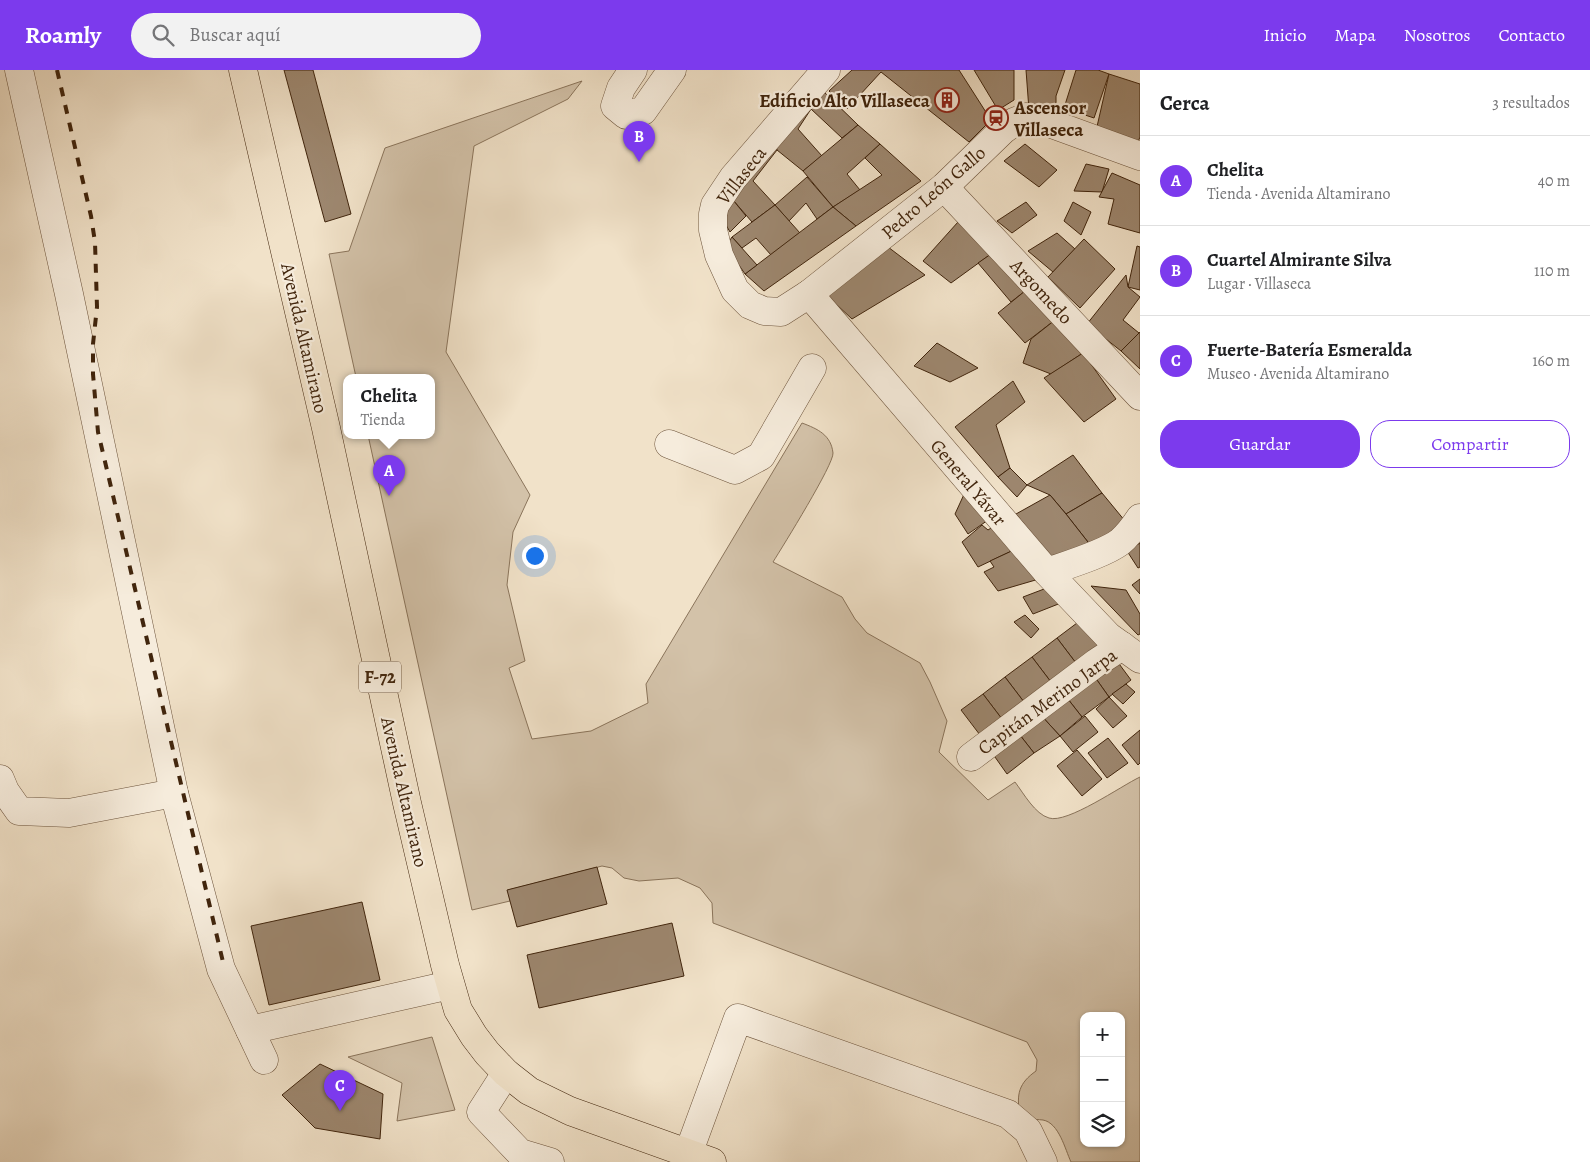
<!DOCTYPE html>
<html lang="es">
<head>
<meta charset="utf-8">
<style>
	:root { --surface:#fff; --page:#f2f2f2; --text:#202124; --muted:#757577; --line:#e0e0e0; --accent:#7c3aed }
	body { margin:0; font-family:Alegreya,serif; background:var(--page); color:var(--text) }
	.controls { position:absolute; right:15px; bottom:15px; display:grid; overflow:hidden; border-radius:10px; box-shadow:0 1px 4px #0004 }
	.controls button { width:45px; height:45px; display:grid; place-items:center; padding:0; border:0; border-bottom:1px solid var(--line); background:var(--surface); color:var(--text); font:25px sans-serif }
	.you { position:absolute; left:534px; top:485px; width:18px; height:18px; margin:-12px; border:4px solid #fff; border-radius:50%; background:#1a73e8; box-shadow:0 0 0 8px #1a73e833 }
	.badge { display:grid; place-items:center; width:32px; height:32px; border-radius:50%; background:var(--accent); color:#fff; font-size:16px; font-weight:700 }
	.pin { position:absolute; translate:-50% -41px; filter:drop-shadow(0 1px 2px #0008) }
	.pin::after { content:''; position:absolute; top:26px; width:18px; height:15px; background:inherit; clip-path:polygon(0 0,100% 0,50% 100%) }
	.popup { position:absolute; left:343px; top:304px; width:92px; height:65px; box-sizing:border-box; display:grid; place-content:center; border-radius:10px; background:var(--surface); filter:drop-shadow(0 1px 4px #0005); font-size:16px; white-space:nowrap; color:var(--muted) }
	.popup b { font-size:19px; color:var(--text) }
	.popup::after { content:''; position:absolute; left:50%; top:100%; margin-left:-10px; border:10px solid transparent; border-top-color:var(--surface) }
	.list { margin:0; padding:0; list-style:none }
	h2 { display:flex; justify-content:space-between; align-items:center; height:65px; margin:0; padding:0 20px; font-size:21px }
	h2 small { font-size:16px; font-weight:400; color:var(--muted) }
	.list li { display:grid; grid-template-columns:32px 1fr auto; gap:15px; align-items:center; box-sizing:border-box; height:90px; padding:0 20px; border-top:1px solid var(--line) }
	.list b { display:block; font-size:19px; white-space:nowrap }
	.list p { margin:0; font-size:16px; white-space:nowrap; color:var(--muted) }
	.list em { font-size:16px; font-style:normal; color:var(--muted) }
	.actions { display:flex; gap:10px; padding:15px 20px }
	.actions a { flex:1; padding:11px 0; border:1px solid var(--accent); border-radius:20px; text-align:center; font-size:18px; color:var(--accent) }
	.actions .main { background:var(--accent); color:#fff }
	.icon { flex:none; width:28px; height:28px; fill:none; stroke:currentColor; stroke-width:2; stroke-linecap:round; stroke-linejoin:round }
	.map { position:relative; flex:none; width:1140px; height:1092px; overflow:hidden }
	header { display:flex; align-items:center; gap:30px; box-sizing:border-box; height:70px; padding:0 25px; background:var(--accent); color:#fff }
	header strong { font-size:24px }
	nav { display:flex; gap:28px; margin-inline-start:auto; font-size:18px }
	.search { width:350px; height:45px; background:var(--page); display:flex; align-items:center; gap:12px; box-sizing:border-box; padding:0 18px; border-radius:28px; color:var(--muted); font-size:19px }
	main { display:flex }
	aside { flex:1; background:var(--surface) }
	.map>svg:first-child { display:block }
	.green { fill:#d3c2a9; stroke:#8a745b; fill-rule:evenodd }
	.building { fill:#9d876f; stroke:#41250d }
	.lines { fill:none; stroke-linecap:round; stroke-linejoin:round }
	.minor-casing { stroke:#6d543c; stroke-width:29 }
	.major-casing { stroke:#41250d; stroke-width:29 }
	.minor { stroke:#f6ecdc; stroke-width:28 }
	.major { stroke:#f1e2c9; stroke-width:28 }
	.rail { stroke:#41250d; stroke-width:4; stroke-dasharray:9 9; stroke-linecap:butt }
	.labels { text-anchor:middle; stroke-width:4.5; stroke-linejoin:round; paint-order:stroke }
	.shield { fill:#f6ecdc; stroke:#77614b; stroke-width:1 }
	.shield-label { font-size:18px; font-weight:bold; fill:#41250d }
	.poi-label { font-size:19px; font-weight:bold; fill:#41250d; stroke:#f6ecdc; text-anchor:end }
	.street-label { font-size:19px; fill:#41250d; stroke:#f6ecdc }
</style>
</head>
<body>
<header>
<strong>Roamly</strong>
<div class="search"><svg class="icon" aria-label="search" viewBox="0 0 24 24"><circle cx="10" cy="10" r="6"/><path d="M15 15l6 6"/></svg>Buscar aquí</div>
<nav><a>Inicio</a><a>Mapa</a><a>Nosotros</a><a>Contacto</a></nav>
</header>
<main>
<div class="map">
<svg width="1140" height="1092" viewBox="0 0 1140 1092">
	<rect width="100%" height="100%" fill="#f1e2c9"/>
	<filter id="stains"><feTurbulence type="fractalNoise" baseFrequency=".004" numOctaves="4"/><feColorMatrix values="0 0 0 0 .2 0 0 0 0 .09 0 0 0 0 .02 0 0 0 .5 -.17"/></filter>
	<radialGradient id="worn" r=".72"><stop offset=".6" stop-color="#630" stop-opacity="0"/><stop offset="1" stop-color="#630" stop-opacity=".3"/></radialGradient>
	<g class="green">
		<path d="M582 11 568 29 474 76 446 282 530 425 513 462 507 515 525 591 509 598 532 669 591 661 648 633 646 614 802 353C818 359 831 365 833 383 834 394 783 476 773 492L842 527 855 549 867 563 920 593 930 612 947 651 939 682 988 730 1015 712C1024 724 1035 744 1049 748 1067 754 1121 716 1140 707V1092H1071C1065 1079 1059 1053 1043 1050 1033 1049 1028 1050 1020 1045 1016 1024 1019 1013 1036 1001L1037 990 1027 972 713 853 712 833 700 818 678 808 639 811 624 808 612 798 602 796 508 820 510 831 472 840 368 365H432V307H356L329 184 349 181 385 78ZM1084 946H1121V1073H1084Z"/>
		<polygon points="432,967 455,1040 397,1051 402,1013 348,987"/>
	</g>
	<g class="building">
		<polygon points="284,0 313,0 351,144 325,152"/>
		<polygon points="852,0 959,0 991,50 969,72 881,2 847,39 829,21"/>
		<polygon points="974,0 1014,0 1014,30 998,40"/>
		<polygon points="1026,0 1065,0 1056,26 1056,42 1029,40"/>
		<polygon points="1076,0 1098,0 1109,4 1094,48 1064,38"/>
		<polygon points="1109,4 1140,14 1140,67 1138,72 1096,61"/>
		<polygon points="823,21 858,55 842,68 811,39 807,38"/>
		<polygon points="807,38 811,39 798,59 822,86 803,101 777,80 775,76"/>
		<polygon points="858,55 880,74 847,104 860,120 833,137 803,101"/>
		<polygon points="880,74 921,111 856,156 833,137 882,105 865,88"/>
		<polygon points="1025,74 1057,100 1039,117 1004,91"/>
		<polygon points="775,76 777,80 753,111 775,135 752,152 733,130"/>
		<polygon points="1086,94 1109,99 1102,122 1074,121"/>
		<polygon points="1112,103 1140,115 1140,163 1108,154 1114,129 1099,127"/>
		<polygon points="807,107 833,137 817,149 806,133 789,151 775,135"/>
		<polygon points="733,130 746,146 730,162 722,148"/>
		<polygon points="1026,132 1037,145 1012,163 997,151"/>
		<polygon points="1073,132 1091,142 1081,165 1064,151"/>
		<polygon points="775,135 800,163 771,185 756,168 742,178 732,167"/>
		<polygon points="833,137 856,156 764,221 745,204"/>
		<polygon points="958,152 991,184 951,213 923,191"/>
		<polygon points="1057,163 1075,179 1053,202 1028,181"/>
		<polygon points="732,167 757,195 745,204 726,176"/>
		<polygon points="1084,169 1115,199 1080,238 1048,207"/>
		<polygon points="1137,176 1140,177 1140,220 1128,217"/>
		<polygon points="888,177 925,205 852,249 822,221"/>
		<polygon points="991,184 1025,221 1011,232 978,193"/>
		<polygon points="1126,205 1128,217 1140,227 1123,250 1139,263 1121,281 1087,254"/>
		<polygon points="1025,221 1055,250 1025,273 998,243"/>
		<polygon points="1055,250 1083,283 1051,304 1023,293 1031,269"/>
		<polygon points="1140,262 1140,299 1121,281"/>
		<polygon points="937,273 978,298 950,312 914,296"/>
		<polygon points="1083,283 1116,329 1084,352 1044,308"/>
		<polygon points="1013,311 1025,332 996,355 1010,398 998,407 955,357"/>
		<polygon points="1073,385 1102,423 1066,444 1050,425 1027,415"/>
		<polygon points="1010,398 1027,415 1017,427 998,407"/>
		<polygon points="966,420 991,448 968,464 955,444"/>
		<polygon points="1102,423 1130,457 1095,481 1066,444"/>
		<polygon points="1050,425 1066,444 1095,481 1057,495 1016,444"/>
		<polygon points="997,454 1018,478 978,497 962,472 982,455 988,460"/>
		<polygon points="1140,473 1140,497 1138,498 1127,481"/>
		<polygon points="1018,478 1039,509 998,521 984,502 994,497 990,491"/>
		<polygon points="1140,509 1140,524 1132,515"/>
		<polygon points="1052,516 1066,531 1033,544 1023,527"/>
		<polygon points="1091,516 1126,520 1140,544 1140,564 1138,565"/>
		<polygon points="1025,545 1039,559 1031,568 1014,552"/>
		<polygon points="1085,547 1104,572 1076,593 1057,568"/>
		<polygon points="1057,568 1076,593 1051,612 1032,587"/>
		<polygon points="1032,587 1051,612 1024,632 1005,607"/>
		<polygon points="1114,587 1131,610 1109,627 1092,603"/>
		<polygon points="1092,603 1109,627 1082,647 1064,624"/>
		<polygon points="1005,607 1024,632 1002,649 983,624"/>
		<polygon points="1126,614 1135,622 1123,634 1112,624"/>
		<polygon points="983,624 1002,649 980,665 961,640"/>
		<polygon points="1064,624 1082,647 1060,666 1039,643"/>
		<polygon points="1109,627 1127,646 1113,658 1096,639"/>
		<polygon points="1039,643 1060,666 1034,683 1016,660"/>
		<polygon points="1085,646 1098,662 1073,682 1060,666"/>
		<polygon points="1016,660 1034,683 1007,704 990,680"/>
		<polygon points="1140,660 1140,693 1138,695 1122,675"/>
		<polygon points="1108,668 1128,693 1107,708 1088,683"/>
		<polygon points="1077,680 1102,709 1082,726 1057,696"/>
		<polygon points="597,797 607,834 517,857 507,820"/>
		<polygon points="362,832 380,910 269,935 251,856"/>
		<polygon points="672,853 684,906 539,938 527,885"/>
		<polygon points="320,994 383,1024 380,1069 315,1058 282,1025"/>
	</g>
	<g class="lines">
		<defs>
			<g id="minor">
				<polyline points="19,0 69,224 174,723 221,899 264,990"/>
				<polyline points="633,0 621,18 615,36 626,45 643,41 672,0"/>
				<polyline points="826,0 733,108 715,135 713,144 713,160 719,185 735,220 750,235 764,241 781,242 809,224 944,117 1003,60 1014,52 1026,47 1041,50 1140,86"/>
				<polyline points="944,117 1140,326"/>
				<polyline points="809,224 1047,502 1108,566 1140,589"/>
				<polyline points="669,374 735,400 761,386 812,298"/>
				<path d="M1047 502C1067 495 1104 484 1120 472 1128 465 1134 457 1140 448"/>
				<polyline points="971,687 1096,593 1122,576"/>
				<polyline points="0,709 5,721 19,741 69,743 174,723"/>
				<polyline points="250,960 450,915"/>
				<polyline points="506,1003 481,1042 520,1083 550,1092"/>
				<polyline points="688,1084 738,948 1008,1044 1028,1061 1043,1092"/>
			</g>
			<polyline id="major" points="243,0 326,358 407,733 445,895 458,940 474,966 487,983 506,1003 529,1021 570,1041 712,1092"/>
		</defs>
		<use href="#minor" class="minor-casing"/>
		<use href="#major" class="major-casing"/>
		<use href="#minor" class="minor"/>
		<use href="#major" class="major"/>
		<polyline class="rail" points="57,0 91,146 95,172 97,237 93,274 93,304 98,362 223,892"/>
	</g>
	<defs>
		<symbol id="building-ring" viewBox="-11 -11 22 22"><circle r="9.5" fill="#f6ecdc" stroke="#8f2418" stroke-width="1.5"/><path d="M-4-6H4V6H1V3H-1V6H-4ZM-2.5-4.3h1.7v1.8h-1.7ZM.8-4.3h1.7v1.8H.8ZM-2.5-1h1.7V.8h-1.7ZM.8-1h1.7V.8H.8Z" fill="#8f2418"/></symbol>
		<symbol id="station-ring" viewBox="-11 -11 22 22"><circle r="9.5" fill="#f6ecdc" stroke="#8f2418" stroke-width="1.5"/><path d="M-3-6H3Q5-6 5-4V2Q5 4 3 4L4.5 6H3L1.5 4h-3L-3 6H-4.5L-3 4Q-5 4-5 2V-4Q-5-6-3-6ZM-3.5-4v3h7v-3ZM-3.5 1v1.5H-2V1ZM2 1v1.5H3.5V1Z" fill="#8f2418"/></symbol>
	</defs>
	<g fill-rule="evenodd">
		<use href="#building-ring" x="933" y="16" width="28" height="28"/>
		<use href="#station-ring" x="982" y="34" width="28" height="28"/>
	</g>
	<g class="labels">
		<rect class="shield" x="359" y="591.5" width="42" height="31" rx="4"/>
		<g class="shield-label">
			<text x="380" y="613">F-72</text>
		</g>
		<g class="poi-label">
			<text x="930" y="37">Edificio Alto Villaseca</text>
			<text x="1014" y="44" text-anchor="start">Ascensor<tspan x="1014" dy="22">Villaseca</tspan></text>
		</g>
		<g class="street-label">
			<text transform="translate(741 105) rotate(-52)" y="7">Villaseca</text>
			<text transform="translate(933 122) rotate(-41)" y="7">Pedro León Gallo</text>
			<text transform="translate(1042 221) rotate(47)" y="7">Argomedo</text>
			<text transform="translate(305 268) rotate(77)" y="7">Avenida Altamirano</text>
			<text transform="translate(969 412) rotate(50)" y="7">General Yávar</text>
			<text transform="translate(1047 631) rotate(-36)" y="7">Capitán Merino Jarpa</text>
			<text transform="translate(405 722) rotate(77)" y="7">Avenida Altamirano</text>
		</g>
	</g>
	<rect width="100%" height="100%" filter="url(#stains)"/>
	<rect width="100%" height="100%" fill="url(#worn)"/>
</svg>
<div class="controls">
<button>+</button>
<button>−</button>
<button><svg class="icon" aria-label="layers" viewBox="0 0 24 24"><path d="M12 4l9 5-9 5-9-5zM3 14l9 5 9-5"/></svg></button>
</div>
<div class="you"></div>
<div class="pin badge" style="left:389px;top:426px">A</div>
<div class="popup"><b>Chelita</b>Tienda</div>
<div class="pin badge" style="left:639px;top:92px">B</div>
<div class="pin badge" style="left:340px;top:1041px">C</div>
</div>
<aside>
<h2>Cerca<small>3 resultados</small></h2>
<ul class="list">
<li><span class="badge">A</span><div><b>Chelita</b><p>Tienda · Avenida Altamirano</p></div><em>40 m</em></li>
<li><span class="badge">B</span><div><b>Cuartel Almirante Silva</b><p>Lugar · Villaseca</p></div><em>110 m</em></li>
<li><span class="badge">C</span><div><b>Fuerte-Batería Esmeralda</b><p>Museo · Avenida Altamirano</p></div><em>160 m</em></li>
</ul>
<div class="actions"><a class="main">Guardar</a><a>Compartir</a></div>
</aside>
</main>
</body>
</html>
